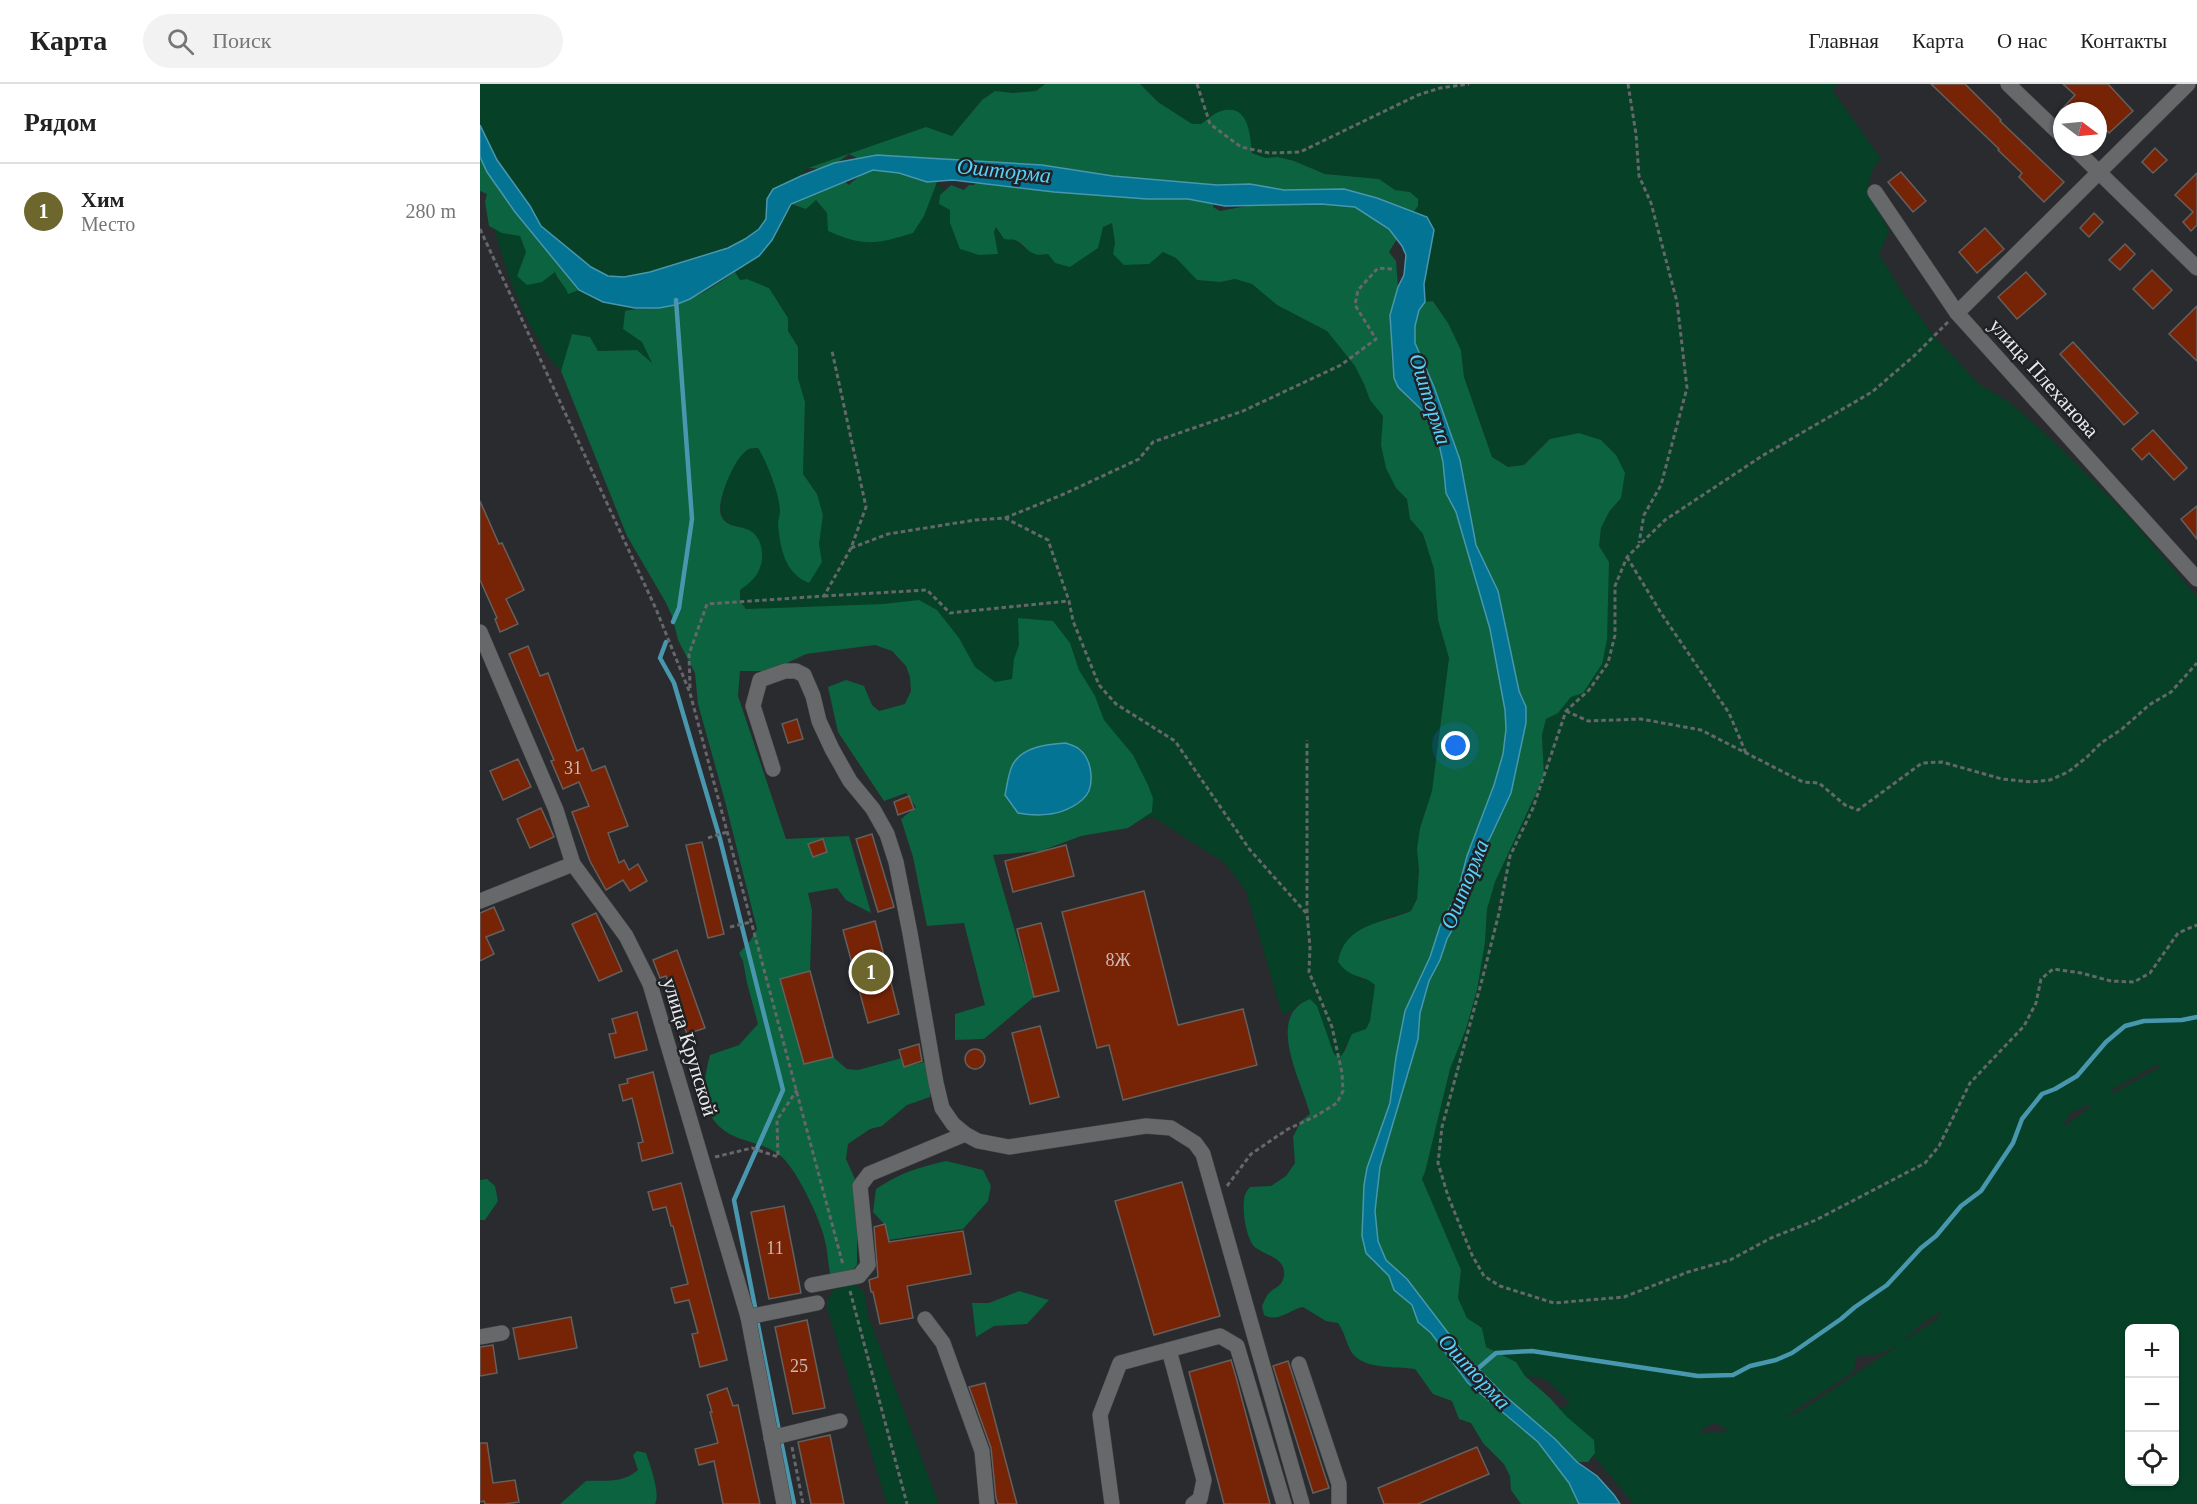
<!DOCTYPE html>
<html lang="ru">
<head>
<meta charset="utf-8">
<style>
	:root { --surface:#fff; --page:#f2f2f2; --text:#222; --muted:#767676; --line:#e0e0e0; --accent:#6d672d }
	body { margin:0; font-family:"Times New Roman",serif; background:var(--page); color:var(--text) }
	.controls { position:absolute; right:18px; bottom:18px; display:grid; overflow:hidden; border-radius:9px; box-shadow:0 2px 4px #0004 }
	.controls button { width:54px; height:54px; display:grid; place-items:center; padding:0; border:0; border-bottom:2px solid var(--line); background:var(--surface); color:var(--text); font:30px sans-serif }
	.compass { position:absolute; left:1573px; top:18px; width:54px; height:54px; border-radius:50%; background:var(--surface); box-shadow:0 2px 4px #0004; rotate:106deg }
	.you { position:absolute; left:976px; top:662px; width:21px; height:21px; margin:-15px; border:4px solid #fff; border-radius:50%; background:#1a73e8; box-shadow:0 0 0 9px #1a73e833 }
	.badge { display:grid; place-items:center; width:39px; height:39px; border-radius:50%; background:var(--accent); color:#fff; font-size:20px; font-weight:700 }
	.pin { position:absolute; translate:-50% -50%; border:3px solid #fff; box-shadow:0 2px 6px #0006 }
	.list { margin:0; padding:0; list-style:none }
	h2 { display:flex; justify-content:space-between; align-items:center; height:78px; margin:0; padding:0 24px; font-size:26px }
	h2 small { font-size:20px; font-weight:400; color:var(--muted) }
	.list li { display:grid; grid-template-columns:39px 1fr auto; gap:18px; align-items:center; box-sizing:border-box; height:96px; padding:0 24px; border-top:2px solid var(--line) }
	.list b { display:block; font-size:22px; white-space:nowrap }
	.list p { margin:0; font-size:20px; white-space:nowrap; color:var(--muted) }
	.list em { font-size:20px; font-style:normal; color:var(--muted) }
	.icon { flex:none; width:33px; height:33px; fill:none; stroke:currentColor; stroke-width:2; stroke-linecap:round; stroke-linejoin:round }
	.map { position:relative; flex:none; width:1717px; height:1420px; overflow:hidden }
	header { display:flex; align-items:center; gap:36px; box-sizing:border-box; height:84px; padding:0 30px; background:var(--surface); border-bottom:2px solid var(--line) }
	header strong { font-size:28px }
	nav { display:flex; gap:33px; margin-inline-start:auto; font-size:21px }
	.search { width:420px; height:54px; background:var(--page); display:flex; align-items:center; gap:15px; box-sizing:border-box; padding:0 21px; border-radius:33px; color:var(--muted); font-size:22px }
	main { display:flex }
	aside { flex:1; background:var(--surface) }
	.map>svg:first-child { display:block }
	.green { fill:#054027; fill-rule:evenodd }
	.forest { fill:#0b633f; fill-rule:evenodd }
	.water { fill:#037493; stroke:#4897ae; stroke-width:1.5 }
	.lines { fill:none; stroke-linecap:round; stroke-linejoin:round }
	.stream { stroke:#4897ae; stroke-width:4.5 }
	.building { fill:#772406; stroke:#655f5d; stroke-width:1.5 }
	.minor-casing { stroke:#44464a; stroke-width:16 }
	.path { stroke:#65676b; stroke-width:3; stroke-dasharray:4.5 3; stroke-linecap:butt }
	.minor { stroke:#66686a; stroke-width:15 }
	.labels { text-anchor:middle; stroke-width:5; stroke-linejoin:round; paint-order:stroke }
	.number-label { font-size:18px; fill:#ccb8b3 }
	.street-label { font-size:21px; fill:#e9eaed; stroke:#1f2125 }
	.water-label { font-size:22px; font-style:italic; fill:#58d1fb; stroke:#1f2125 }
</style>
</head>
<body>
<header>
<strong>Карта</strong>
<div class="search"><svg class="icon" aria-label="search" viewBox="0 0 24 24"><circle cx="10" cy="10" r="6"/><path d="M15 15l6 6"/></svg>Поиск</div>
<nav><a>Главная</a><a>Карта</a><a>О нас</a><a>Контакты</a></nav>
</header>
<main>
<aside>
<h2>Рядом<small></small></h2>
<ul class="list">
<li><span class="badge">1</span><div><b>Хим</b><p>Место</p></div><em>280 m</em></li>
</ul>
</aside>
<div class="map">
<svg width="1717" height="1420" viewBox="0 0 1717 1420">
	<rect width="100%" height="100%" fill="#292b2f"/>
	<g class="green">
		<polygon points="0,0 565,0 556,7 533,9 515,7 502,16 472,52 446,43 328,84 321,92 293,105 286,124 286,135 279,145 265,155 234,169 170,188 144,193 128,192 111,183 61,142 50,122 17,76 0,41"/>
		<path d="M660 0H1357L1353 7 1401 75 1393 84 1387 106 1409 147 1399 170 1424 211 1454 252 1500 301 1528 317 1573 357 1650 434 1717 513V1420H1154L1077 1328 1090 1318 1065 1295 1045 1292 1036 1278 1006 1263 1002 1244 987 1234 978 1214 981 1186 942 1095 945 1088 970 985 986 945 997 906 1005 858 1007 825 1015 798 1064 692 1062 651 1066 634 1078 629 1091 613 1126 526 1129 478 1119 462 1121 444 1129 428 1141 414 1070 355 1044 381 1028 383 1012 373 984 293 981 266 968 239 954 217 945 218 944 200 952 163 947 133 933 129 938 122V115L930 108 915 106 899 95 845 90 814 77 798 73 785 74 772 68 739 27 721 41 712 40 678 18ZM1683 981 1631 1011 1633 1005 1674 982ZM1606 1022H1612L1582 1044 1590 1029ZM1462 1227 1456 1236 1420 1259 1445 1237ZM1650 1244H1694V1398H1650ZM1419 1261 1319 1328 1305 1333 1374 1287 1376 1273 1398 1270ZM1234 1338 1250 1348 1218 1349Z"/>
		<path d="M457 100 465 106 460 111 470 126V140L514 148 516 143 524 155 535 156 546 166 562 171 632 139 635 159 633 170 644 181 656 180 683 168 696 174 717 196 740 198 755 195 772 200 797 221 847 247 875 282 884 300 890 316 904 332 901 361 916 404 927 415 930 435 943 450 954 485 958 536 969 574 952 707 940 744 937 765 939 786 937 815 931 827 904 834 879 895 889 896 895 901 890 937 886 945 865 961 862 972 859 974 854 970 837 922 820 918 812 927 802 930 766 807 745 779 673 733 513 771 443 520 266 525 260 517V506L276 493 268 445C261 444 251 442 246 437 233 424 253 373 268 365 271 364 274 364 278 364 287 377 299 410 300 427 300 435 298 442 300 450L342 478 339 460 343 431 337 410 323 390 325 318 318 294V263L308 247V234L289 204 259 196 255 188 280 172 311 120 319 124 335 116 347 129 450 114Z"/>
		<path d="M14 144 22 149 40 152 46 168 37 192 75 188 77 195 92 208 99 206 123 218 155 224 145 227 143 245 162 258 173 280 157 266 118 267 92 250 81 287C71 278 65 268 59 257 38 222 25 184 14 144Z"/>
		<polygon points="374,1200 384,1208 388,1232 459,1420 407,1420 348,1227 348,1215 353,1206"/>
	</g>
	<g class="forest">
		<path d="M565 0H660L678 18 712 40H721C727 36 734 29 741 27 769 19 770 50 772 69L785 74 798 73 814 77 845 90 899 95 915 106 930 108 938 115V122L933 129 913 121 890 131 909 145 917 155 909 168 916 177 918 203 910 231 912 279 928 314 948 332 956 347 963 378 966 409 976 428 1010 545 1025 626 1026 645 1023 670 1014 701 987 772 977 810 960 842 951 873 925 927 916 973 910 1019 887 1084 884 1101 882 1152 892 1177 902 1184 909 1192 914 1206 932 1221 938 1238 951 1249 988 1299 1058 1358 1089 1399 1099 1420H1041L1031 1406 1030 1392 1024 1380 1003 1359 991 1339 979 1335 972 1317 953 1310 935 1285C916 1282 885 1286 872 1269 866 1259 865 1249 858 1239L846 1237 823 1223C809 1226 798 1239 784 1231L782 1222C784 1218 786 1212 789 1209 795 1203 802 1203 804 1192 806 1174 787 1172 776 1164 766 1157 761 1123 765 1111 766 1108 768 1105 770 1103L791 1102 806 1092 815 1079 813 1053 821 1037 830 1030C822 997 784 932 830 915L837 922 854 970 859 974C865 970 868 957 872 950L886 945 890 937 895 901C882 889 873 897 858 878 864 840 903 839 931 827L937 815 939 786 937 765 940 744 952 707 969 574 958 536 954 485 943 450 930 435 927 415 916 404 906 384 901 361 903 332 890 316 884 300 875 282 847 247 797 221 772 200 755 195 740 198 717 196 696 174 683 168 669 180 644 181 633 170 635 159 632 139 623 143 618 164 590 183 575 179 568 170C548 174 548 162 535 156 532 155 528 156 524 155L516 143 514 148 518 170 499 171 480 165 470 139V126L459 120 460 111 471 101 484 106 489 101H494L502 93 462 85 444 132 433 149C397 160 384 163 348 147L347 129 336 116 326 125 311 120 359 93 369 101C377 92 386 90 395 83L369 70 349 85 328 84 446 43 472 52 502 16 515 7 533 9 556 7ZM733 119 777 120 740 127 733 123Z"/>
		<path d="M0 73C24 122 65 163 99 206L88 210C85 201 78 197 75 188L62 198 47 201 37 192 46 168 40 152 22 149 9 142 5 118 7 110 0 107Z"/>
		<path d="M255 188 260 196 267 195 289 204 308 234V247L318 263V294L325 318 323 390 337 410 343 431 339 460 342 478 329 499C305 490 300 464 298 440 298 436 300 431 300 426 299 409 287 378 278 364 275 364 271 364 269 365 255 371 236 418 241 431 246 444 259 441 269 446 285 454 286 481 274 494 270 499 265 502 260 506V517L266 525 403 520 439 516 457 526 479 554 495 583 515 598 532 595 534 575 539 561 538 534 573 537 590 559 599 586 615 612 624 636 653 671 668 701 673 714 672 728 648 744 601 752 561 767 513 771 554 913 504 955 475 956V930L505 921 484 839 447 842 433 773 421 735 436 723 426 709 404 717 358 648 348 603 366 596 384 602 392 621 399 627 425 620 431 607 430 593 426 582 412 567 395 561 326 570 290 587H260L258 612 306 755 369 752 391 829 366 816 357 804 328 809 332 826 330 887 300 895 324 980 353 973 367 985 378 986 422 974 424 983 448 977 453 996 450 1013 427 1021 402 1042 390 1045 368 1060 366 1075 375 1095 377 1116V1181L370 1189 351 1193C348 1182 348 1171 346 1161 342 1138 319 1090 303 1074 291 1063 276 1060 261 1055 221 1041 220 1007 230 971L259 961 278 940 267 899 263 877 259 869 270 857 277 845 245 717 218 620 215 589 198 556 192 532 185 517 147 452 81 287 92 250 110 253 118 267 157 266 172 279 162 258 143 245 145 227C156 224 166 225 178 224 206 221 232 204 255 188Z"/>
		<polygon points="953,217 968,239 981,266 984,293 1012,373 1028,383 1044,381 1070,355 1099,349 1121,356 1136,371 1145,389 1141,414 1129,428 1121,444 1119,462 1129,478 1127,556 1122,580 1103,609 1091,613 1078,629 1066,635 1062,651 1064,692 1015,798 1007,825 1005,858 997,906 986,945 970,985 945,1088 942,1095 981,1186 978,1214 987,1234 1002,1244 1006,1263 1036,1278 1045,1292 1070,1314 1087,1333 1114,1356 1115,1369 1108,1378 1097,1378 1075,1355 1024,1311 985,1271 927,1195 906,1176 898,1158 895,1127 900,1083 938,955 940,929 949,897 960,876 967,855 975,841 997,775 1010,754 1031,709 1046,623 1039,608 1018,507 996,461 980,376 954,303 935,259 935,242 939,226 945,218"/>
		<path d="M466 1077 503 1086 511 1102 508 1117 483 1145 408 1156 405 1141 393 1128 396 1105C422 1088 437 1084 466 1077Z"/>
		<polygon points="7,1095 15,1102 18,1117 5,1136 0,1136 0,1096"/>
		<polygon points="539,1207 569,1216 547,1240 514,1242 496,1253 492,1219 509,1219"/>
		<path d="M157 1367 166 1369C170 1381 181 1411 175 1420H80L106 1397C125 1396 142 1400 158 1386L153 1371Z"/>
	</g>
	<g class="water">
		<polygon points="0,41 17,76 50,122 61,142 111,183 128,192 144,193 170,188 248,164 265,155 279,145 286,135 287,115 293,105 321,92 354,79 397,71 562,81 633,92 737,101 770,100 804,106 864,105 897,114 947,133 954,146 944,200 945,218 939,226 935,242 935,259 954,303 980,376 996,461 1018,507 1039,607 1046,623 1046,639 1031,709 1010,754 997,775 975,841 967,855 960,876 949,897 940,929 938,955 900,1083 895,1127 898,1157 906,1176 927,1195 985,1271 1024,1311 1075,1355 1097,1378 1117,1392 1134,1411 1140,1420 1099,1420 1089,1399 1058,1358 988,1299 951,1249 938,1238 932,1221 914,1206 909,1192 886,1169 882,1152 884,1101 887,1084 910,1019 916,973 925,927 950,873 960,842 977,810 987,772 1014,701 1023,670 1026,645 1025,626 1010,545 976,428 966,409 963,378 956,347 948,332 918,303 914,294 910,231 918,203 924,191 926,171 922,162 909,145 875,123 841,120 745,122 708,115 667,115 574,108 473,96 447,98 419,89 393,86 311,120 292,156 279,172 210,215 195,221 179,224 155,224 123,218 99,206 35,128 7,88 0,73"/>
		<path d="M586 659C591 661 596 662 599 665 613 676 616 705 602 716 583 732 560 733 538 729L525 711C527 702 528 691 532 682 541 663 567 660 586 659Z"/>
	</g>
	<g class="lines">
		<g class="stream">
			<polyline points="193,538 199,524 212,435 196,216"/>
			<polyline points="186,558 180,574 194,599 240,755 303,1006 254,1116 275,1223"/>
			<polyline points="277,1236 299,1347"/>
			<polyline points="995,1287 1016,1269 1052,1267 1218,1292 1253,1291 1270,1282 1296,1276 1312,1269 1361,1235 1375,1223 1407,1201 1441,1164 1456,1152 1481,1122 1501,1107 1533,1059 1542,1035 1562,1010 1575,1005 1597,992 1626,958 1645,942 1664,937 1702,936 1717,933"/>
			<polyline points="301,1357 314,1420"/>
		</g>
	</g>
	<g class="building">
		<polygon points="1451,0 1485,0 1521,36 1520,37 1584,98 1564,118 1539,93 1542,89 1518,66 1519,65"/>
		<polygon points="1583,0 1628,0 1653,27 1629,49 1618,37 1618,27 1580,27 1595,11"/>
		<polygon points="1675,64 1687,76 1673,89 1662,78"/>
		<polygon points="1421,88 1446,117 1433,128 1408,98"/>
		<polygon points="1717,89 1717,141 1711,147 1703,138 1713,128 1695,111"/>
		<polygon points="1614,129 1623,138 1609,153 1600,144"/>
		<polygon points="1505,144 1524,165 1497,189 1479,168"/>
		<polygon points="1645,160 1655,170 1640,186 1629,176"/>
		<polygon points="1672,186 1692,206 1673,225 1653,205"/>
		<polygon points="1546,188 1566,210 1537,235 1518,213"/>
		<polygon points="1717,222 1717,277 1689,250"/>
		<polygon points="1593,258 1658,329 1644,341 1580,270"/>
		<polygon points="1673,346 1707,384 1694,396 1669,369 1662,376 1652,365"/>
		<polygon points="0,417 19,460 22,459 44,506 26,515 38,540 20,548 15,535 17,534 0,496"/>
		<polygon points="1717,422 1717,455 1701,435"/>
		<polygon points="48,562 60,592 68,589 97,667 103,664 112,687 125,682 148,742 128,749 139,779 144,776 149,786 158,780 167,797 150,807 143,796 126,806 110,777 92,728 109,722 99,698 83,705 71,677 74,676 29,570"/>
		<polygon points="317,635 323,655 308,659 302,640"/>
		<polygon points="38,675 51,703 23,716 10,687"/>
		<polygon points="429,712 434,725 418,731 414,718"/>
		<polygon points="61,724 74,753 50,764 37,735"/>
		<polygon points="392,750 414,823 398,828 376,755"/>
		<polygon points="343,755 347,768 333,773 328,760"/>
		<polygon points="222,758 244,850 228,854 206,761"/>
		<polygon points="586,761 594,792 533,808 525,777"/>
		<polygon points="664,807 698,941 763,925 777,981 643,1016 629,961 617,964 582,828"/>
		<polygon points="14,823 24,846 6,853 14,870 0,877 0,829"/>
		<polygon points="116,829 142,887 119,897 92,840"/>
		<polygon points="395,837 419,930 388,939 363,846"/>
		<polygon points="561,839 579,907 554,913 537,845"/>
		<polygon points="197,866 225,944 207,950 186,892 180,894 173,876"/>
		<polygon points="330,887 353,973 324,980 300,895"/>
		<polygon points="157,928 167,966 135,974 129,950 136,949 132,935"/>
		<polygon points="560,942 579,1013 550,1020 532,949"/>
		<polygon points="439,960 442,977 424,983 419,966"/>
		<circle cx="495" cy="975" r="10"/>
		<polygon points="173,988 193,1069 162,1077 158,1059 163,1058 152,1014 143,1017 139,1001 148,999 147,995"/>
		<polygon points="702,1098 740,1232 674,1251 635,1117"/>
		<polygon points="201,1099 247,1276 220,1283 212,1250 218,1249 209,1216 195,1219 191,1204 208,1200 193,1142 191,1142 186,1123 173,1126 168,1108"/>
		<polygon points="304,1122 321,1209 289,1215 271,1128"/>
		<polygon points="405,1140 409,1158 483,1147 491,1190 427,1202 433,1234 400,1240 393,1208 391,1208 389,1196 398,1193 394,1143"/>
		<polygon points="91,1233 97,1264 39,1275 33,1244"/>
		<polygon points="327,1236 345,1324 313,1330 295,1243"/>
		<polygon points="13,1261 17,1289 0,1292 0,1263"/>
		<polygon points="751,1276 756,1293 790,1420 744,1420 709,1288"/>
		<polygon points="808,1277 849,1404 833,1409 793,1282"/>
		<polygon points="505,1299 537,1420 518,1420 516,1414 511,1364 489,1303"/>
		<polygon points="247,1304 253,1322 258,1321 280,1420 243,1420 234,1377 219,1381 215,1365 238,1359 230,1328 232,1328 227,1311"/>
		<polygon points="350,1351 364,1420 331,1420 318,1358"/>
		<polygon points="0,1359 7,1359 13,1399 35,1396 39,1418 24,1420 5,1420 4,1417 0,1418"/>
		<polygon points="997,1363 1009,1390 938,1420 904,1420 898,1404"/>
	</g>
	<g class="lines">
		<defs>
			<g id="minor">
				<polyline points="1528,0 1582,52"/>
				<polyline points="1593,63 1717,184"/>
				<polyline points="1395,108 1477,229 1717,495"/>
				<polyline points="1477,229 1708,0"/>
				<polyline points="0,548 76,726 93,780 146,852 170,900 268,1233 304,1420"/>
				<polyline points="293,685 273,622 280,596 305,587 316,587 324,591 333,612 339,637 352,665 370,697 393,725 407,750 416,778 430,849 456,999 462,1024 473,1040 485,1050 498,1057 529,1063 666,1042 691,1044 715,1059 723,1070 822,1420"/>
				<polyline points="0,817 93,780"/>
				<polyline points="332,1201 379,1192 388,1181 380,1102 389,1090 485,1050"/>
				<polyline points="268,1233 337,1219"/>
				<polyline points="445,1235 463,1259 502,1367 507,1420"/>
				<polyline points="0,1253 22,1249"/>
				<polyline points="689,1266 724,1396 720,1415 713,1420"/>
				<polyline points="819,1280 859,1400 859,1420"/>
				<polyline points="291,1354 360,1337"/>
				<polyline points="632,1420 620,1331 640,1279 740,1252 757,1262 804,1420"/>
			</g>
		</defs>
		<use href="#minor" class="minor-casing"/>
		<g class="path">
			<polyline points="717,0 730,40 761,63 789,69 820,68 938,11 960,4 989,0"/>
			<polyline points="1148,0 1156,50 1159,92 1171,119 1197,218 1207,304 1181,401 1164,431 1159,459"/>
			<polyline points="0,145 176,525 210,609 363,1181"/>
			<polyline points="1468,238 1435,271 1392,308 1282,372 1185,436 1147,473 1135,502 1135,551 1128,579 1109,606 1086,627 1053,724 1030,772 1019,829 1002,896 962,1043 958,1079 968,1112 992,1171 1004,1192 1020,1202 1074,1219 1144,1213 1208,1188 1250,1176 1291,1154 1336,1136 1445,1079 1459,1062 1490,999 1544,942 1556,919 1561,895 1573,885 1601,889 1631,897 1654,898 1670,889 1698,849 1717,841"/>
			<polyline points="525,434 584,410 659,375 673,358 763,327 861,281 896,255 875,221 878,206 898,184 912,185"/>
			<polyline points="371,464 408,450 495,436 525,434 568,456 589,517 593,537 619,601 636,620 695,657 770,766 827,830"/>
			<polyline points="1147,473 1181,529 1249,629 1266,669"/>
			<polyline points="344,512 447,506 470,529 589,517"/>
			<polyline points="210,604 209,570 227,520 344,512 371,464 386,423 352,267"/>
			<polyline points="1086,627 1108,637 1161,635 1221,646 1323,698 1339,699 1365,721 1378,726 1442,679 1462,678 1522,695 1552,698 1570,696 1588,688 1607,673 1621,659 1642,645 1669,621 1691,608 1717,579"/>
			<polyline points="228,754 247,748"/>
			<polyline points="250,843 271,838"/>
			<polyline points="235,1073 272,1064 298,1073 297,1036 317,1006"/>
			<polyline points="747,1102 771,1070 808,1045 834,1033 857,1019 863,1007 862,989 852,943 829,888 830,863 827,830 827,656"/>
			<polyline points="370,1207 427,1420"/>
			<polyline points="312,1363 323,1420"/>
		</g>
		<use href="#minor" class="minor"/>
	</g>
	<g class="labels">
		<g class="number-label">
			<text x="93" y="690">31</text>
			<text x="638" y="882">8Ж</text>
			<text x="295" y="1170">11</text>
			<text x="319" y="1288">25</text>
		</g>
		<g class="street-label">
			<text transform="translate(1564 294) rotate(48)" y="7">улица Плеханова</text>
			<text transform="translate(210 963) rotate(73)" y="7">улица Крупской</text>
		</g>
		<g class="water-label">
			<text transform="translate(524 86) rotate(6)" y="8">Ошторма</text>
			<text transform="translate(951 315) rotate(72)" y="8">Ошторма</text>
			<text transform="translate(984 800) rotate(-68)" y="8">Ошторма</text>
			<text transform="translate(995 1287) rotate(47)" y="8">Ошторма</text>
		</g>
	</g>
</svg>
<div class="controls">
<button>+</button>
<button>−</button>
<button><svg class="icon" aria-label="locate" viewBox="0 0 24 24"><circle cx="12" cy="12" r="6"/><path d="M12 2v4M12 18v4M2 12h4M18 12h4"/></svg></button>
</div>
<svg class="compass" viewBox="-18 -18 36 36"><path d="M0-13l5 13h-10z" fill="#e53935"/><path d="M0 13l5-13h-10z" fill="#767676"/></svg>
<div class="you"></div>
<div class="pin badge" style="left:391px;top:888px">1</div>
</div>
</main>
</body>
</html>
